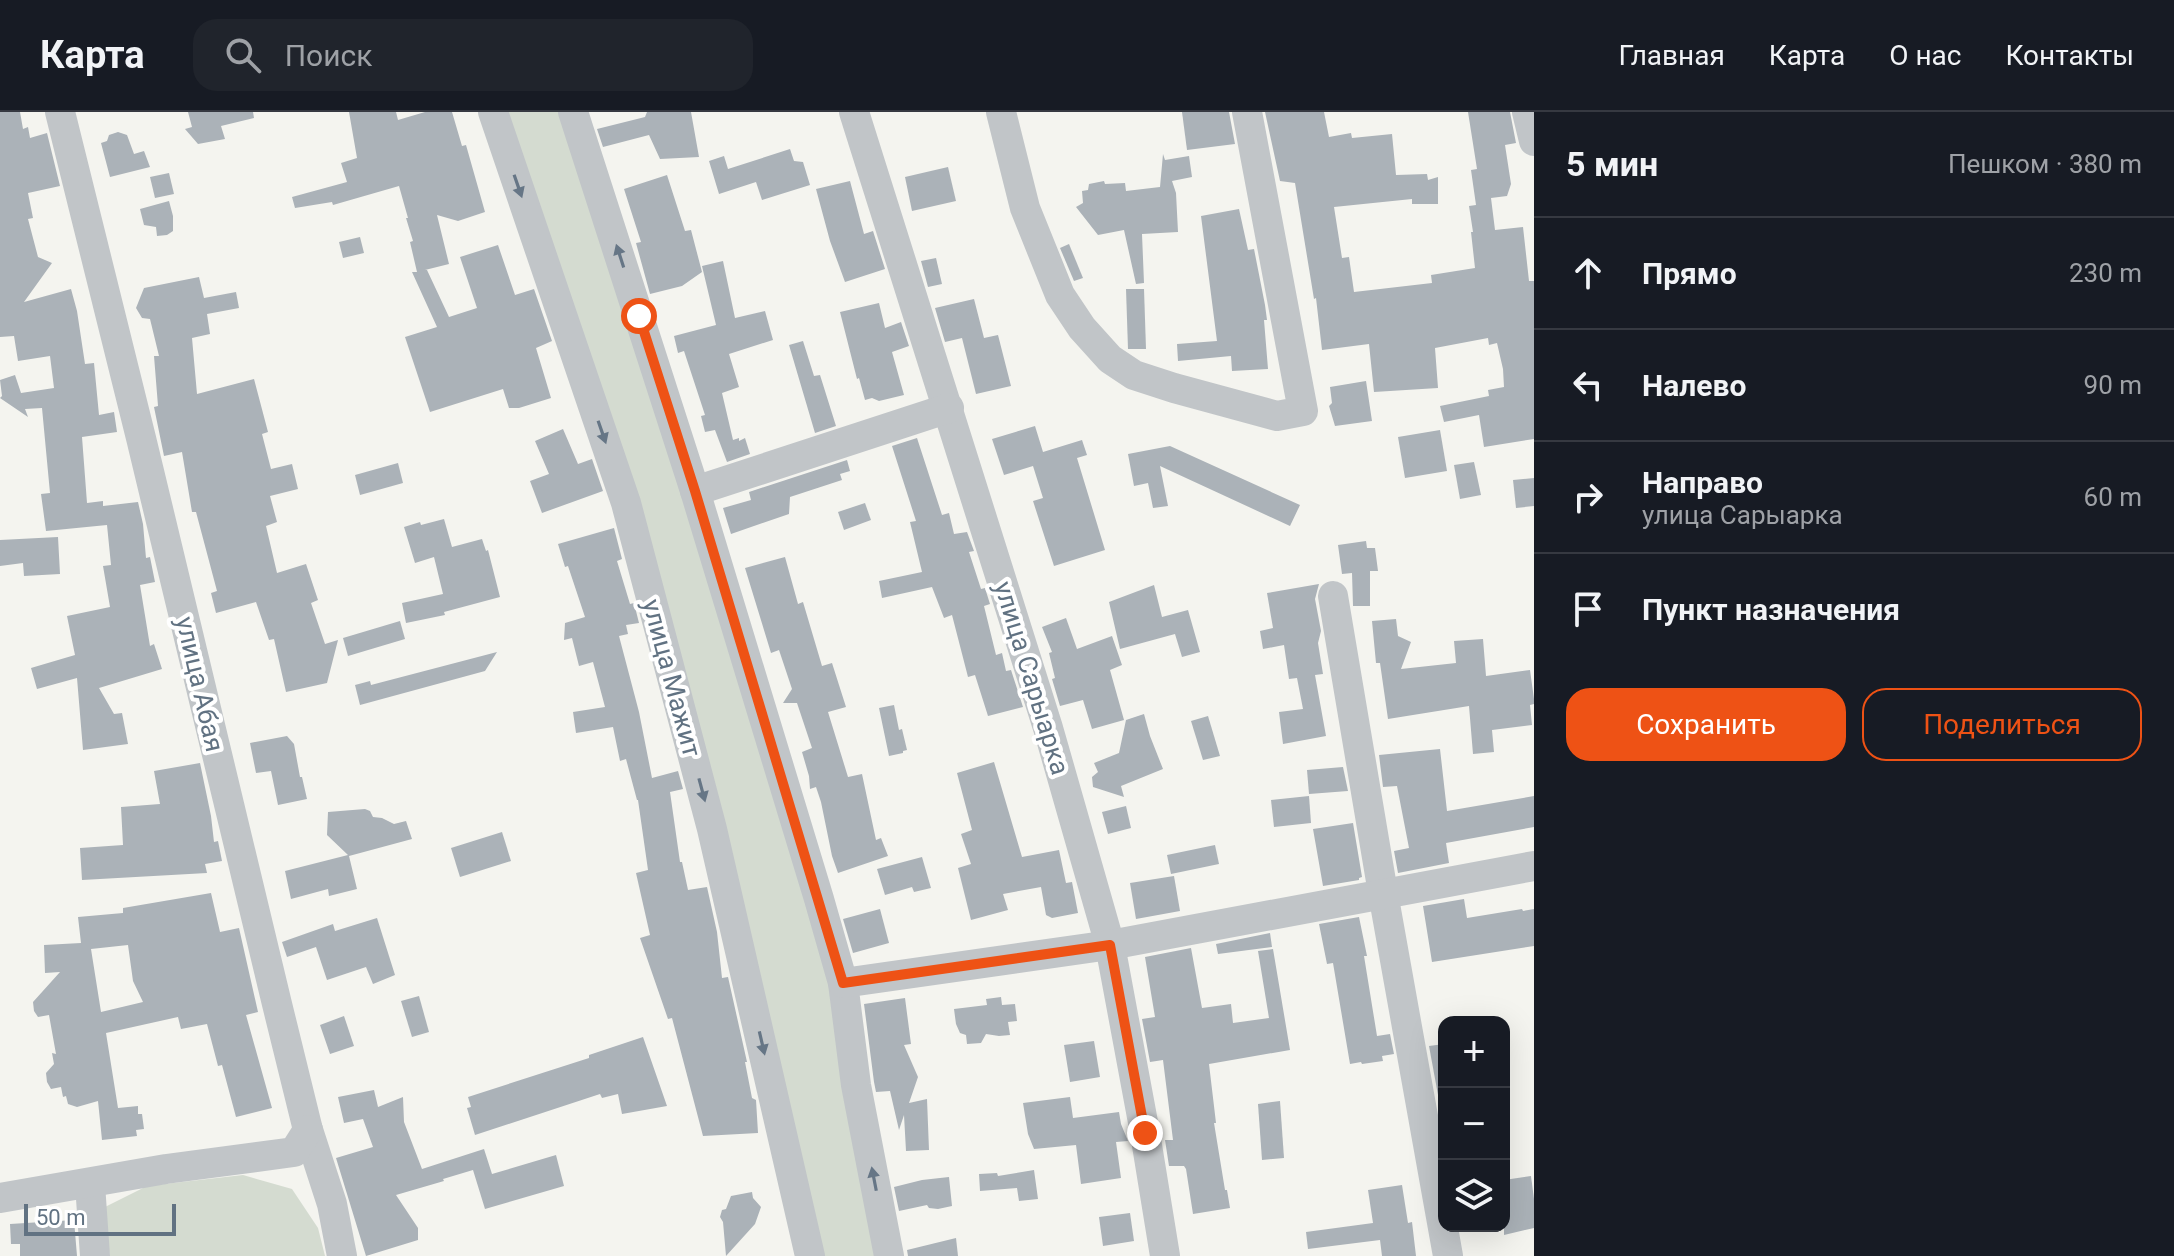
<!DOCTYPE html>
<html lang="ru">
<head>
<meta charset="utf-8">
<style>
	:root { --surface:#171b24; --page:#20242c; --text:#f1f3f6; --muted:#9ea1a6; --line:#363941; --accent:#ee5215 }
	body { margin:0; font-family:Roboto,sans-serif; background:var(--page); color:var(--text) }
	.controls { position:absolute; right:24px; bottom:24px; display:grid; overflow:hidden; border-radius:16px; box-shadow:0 8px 32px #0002 }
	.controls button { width:72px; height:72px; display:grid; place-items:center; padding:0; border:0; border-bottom:2px solid var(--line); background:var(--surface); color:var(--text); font:40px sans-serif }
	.scale { position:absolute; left:24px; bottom:20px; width:152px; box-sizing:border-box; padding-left:8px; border:4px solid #617282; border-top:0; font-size:22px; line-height:28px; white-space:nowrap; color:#617282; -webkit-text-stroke:6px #fff; paint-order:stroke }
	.stop { position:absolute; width:24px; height:24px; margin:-18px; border:6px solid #ee5215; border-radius:50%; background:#fff }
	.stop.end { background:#ee5215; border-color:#fff; box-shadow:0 2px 8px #0008 }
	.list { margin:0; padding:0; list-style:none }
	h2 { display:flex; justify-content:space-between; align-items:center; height:104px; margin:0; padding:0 32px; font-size:34px }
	h2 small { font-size:26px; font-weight:400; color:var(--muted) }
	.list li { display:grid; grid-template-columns:52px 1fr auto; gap:24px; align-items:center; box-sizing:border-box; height:112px; padding:0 32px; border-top:2px solid var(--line) }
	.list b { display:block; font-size:30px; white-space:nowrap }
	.list p { margin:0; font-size:26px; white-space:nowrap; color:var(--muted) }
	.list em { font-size:26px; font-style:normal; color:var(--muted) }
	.actions { display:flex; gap:16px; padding:24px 32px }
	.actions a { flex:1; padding:18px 0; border:2px solid var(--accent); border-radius:24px; text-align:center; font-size:28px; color:var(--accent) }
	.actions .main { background:var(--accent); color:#fff }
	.icon { flex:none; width:44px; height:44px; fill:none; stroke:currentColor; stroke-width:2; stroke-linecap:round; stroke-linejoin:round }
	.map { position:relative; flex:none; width:1534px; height:1144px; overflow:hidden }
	header { display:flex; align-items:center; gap:48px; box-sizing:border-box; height:112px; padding:0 40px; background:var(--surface); border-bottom:2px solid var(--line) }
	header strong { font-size:38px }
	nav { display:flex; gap:44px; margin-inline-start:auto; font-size:28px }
	.search { width:560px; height:72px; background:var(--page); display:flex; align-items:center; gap:20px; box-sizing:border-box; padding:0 28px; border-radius:24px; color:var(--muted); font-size:30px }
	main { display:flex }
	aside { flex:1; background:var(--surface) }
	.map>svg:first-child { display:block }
	.green { fill:#d4dbd0 }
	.building { fill:#abb2b8; fill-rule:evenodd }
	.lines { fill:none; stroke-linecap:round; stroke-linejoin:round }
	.minor { stroke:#c1c5c8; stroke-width:30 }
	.oneway { fill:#667686 }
	.route { stroke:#ee5215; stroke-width:10 }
	.labels { text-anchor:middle; stroke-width:8; stroke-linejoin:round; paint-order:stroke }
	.street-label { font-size:26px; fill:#617282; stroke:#fff }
</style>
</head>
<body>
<header>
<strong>Карта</strong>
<div class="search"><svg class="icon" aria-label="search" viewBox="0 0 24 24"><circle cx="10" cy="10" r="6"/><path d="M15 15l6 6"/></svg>Поиск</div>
<nav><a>Главная</a><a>Карта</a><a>О нас</a><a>Контакты</a></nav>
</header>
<main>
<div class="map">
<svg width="1534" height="1144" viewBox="0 0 1534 1144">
	<rect width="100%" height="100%" fill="#f4f4ef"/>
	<g class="green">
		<polygon points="495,0 578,0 834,869 887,1144 810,1144 624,393"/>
		<polygon points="243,1063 292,1077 318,1116 325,1144 110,1144 101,1097 147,1074"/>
	</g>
	<g class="building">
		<polygon points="0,0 20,0 23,17 28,15 30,26 47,21 60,74 28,81 33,106 28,107 38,145 52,151 24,190 71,177 77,199 85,252 94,251 99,303 114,300 117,320 82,325 87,391 103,389 103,394 138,390 143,412 146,446 150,445 155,470 140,473 150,534 154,532 162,557 99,576 114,602 122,601 128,632 83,638 77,566 37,577 31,556 75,543 67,504 110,495 103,454 111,453 107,413 46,419 41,382 50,381 42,296 25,297 28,305 0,286 2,284 0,268 15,263 21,281 54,276 50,244 18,249 14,224 0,225"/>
		<polygon points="188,0 253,0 254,6 221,14 225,27 198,32 185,17 192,15"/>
		<polygon points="349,0 396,0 398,8 425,0 452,0 462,34 466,33 485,100 458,109 437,103 449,152 425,158 427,158 449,205 477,196 460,145 498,133 515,183 534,177 552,229 536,236 551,286 519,296 509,296 503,277 430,300 405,225 437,215 412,160 417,160 410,130 413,129 406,106 408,106 399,74 333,93 332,90 295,96 292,85 347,70 341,51 357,46"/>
		<polygon points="647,0 691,0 699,45 660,47 649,23 603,35 597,17 645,5"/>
		<polygon points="1182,0 1229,0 1235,32 1187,38"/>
		<polygon points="1265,0 1324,0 1329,25 1351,21 1352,26 1392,22 1396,63 1427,62 1428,68 1438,65 1438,92 1412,92 1412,87 1334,95 1342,146 1349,145 1354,180 1432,171 1431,163 1475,156 1471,120 1473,120 1469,94 1476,93 1471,58 1477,57 1468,0 1510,0 1516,31 1505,33 1511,72 1507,84 1491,86 1495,118 1523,115 1529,169 1534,169 1534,327 1484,335 1479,303 1444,310 1440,294 1489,284 1488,278 1504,275 1503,257 1497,231 1489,233 1488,226 1435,236 1438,276 1374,280 1369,232 1322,238 1316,186 1314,187 1295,71 1280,69"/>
		<polygon points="118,20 127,23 134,42 144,39 150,55 110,65 101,31 107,29 109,23"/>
		<polygon points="790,37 794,49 803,50 810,73 762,88 756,70 719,82 709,49 724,44 728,57"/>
		<polygon points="1163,42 1165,48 1189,44 1192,65 1172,69 1176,81 1178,120 1142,122 1144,171 1136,172 1124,118 1098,123 1076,95 1083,91 1082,79 1088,78 1089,72 1104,69 1105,72 1125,71 1126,79 1160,75"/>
		<polygon points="948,55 956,89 912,99 905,65"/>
		<polygon points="169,61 174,82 155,86 150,65"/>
		<polygon points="667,63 685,119 691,118 702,160 682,174 650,182 636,131 641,130 624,77"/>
		<polygon points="850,69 864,122 873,119 885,157 845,170 830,129 816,77"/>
		<polygon points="169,89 173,104 173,119 167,123 157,124 156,115 144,113 140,97"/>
		<polygon points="1239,97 1248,138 1254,137 1265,193 1267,208 1264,208 1268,257 1232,259 1231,244 1178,249 1177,232 1217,229 1201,104"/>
		<polygon points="360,125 364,141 343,146 339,130"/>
		<polygon points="1069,132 1083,166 1074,169 1060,136"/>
		<polygon points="936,146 942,172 928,175 921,149"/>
		<polygon points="723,149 735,206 765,199 773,228 729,242 739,275 722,281 733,328 739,326 739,329 745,326 750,342 727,350 715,318 705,320 701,304 705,303 684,239 678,241 674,224 716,213 702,154"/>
		<polygon points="199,165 204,186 236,180 239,196 207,202 210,222 192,226 197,282 254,267 268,320 262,322 271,357 292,352 298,377 270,384 277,410 266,414 277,461 306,452 318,488 311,491 325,532 338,528 327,571 286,580 274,527 269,528 256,490 216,501 211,481 217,479 196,400 192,400 182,340 164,344 154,295 158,294 154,244 159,244 150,207 142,206 136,196 144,176"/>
		<polygon points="1126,177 1144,177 1146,237 1128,237"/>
		<polygon points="974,187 984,226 998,223 1011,274 976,282 962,226 945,230 935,196"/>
		<polygon points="879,191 885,216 901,210 909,234 892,240 904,283 879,289 872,286 865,288 859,266 857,267 840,200"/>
		<polygon points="803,229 814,264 820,263 836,314 815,321 789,233"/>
		<polygon points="1366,269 1372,309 1335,314 1329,294 1332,291 1330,275"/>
		<polygon points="1035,314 1043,340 1082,328 1087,343 1077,346 1105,438 1054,454 1033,389 1043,386 1033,354 1004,363 992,327"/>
		<polygon points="563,317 578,352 592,347 603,379 542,401 530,369 549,362 535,329"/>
		<polygon points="1440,318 1447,359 1405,366 1398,325"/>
		<polygon points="917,326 942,403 949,401 954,422 967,420 974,439 969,440 981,477 985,476 990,492 984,494 996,543 1002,541 1006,559 1011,558 1023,595 988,604 975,563 968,565 952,503 944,506 932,475 882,486 879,469 922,460 910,410 916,409 892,334"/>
		<polygon points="1170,334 1300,393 1290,414 1160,354 1168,394 1153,396 1148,371 1134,374 1128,342"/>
		<polygon points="847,348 850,359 840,362 842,368 790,385 789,402 731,422 723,396 751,388 749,380"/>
		<polygon points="1474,350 1481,383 1460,387 1454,353"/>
		<polygon points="398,351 403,371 360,383 355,363"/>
		<polygon points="1534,366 1534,394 1516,396 1513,368"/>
		<polygon points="865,391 871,408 844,418 838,400"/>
		<polygon points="444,407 452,435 482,427 486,439 488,438 500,485 444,500 445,503 406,511 402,491 443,482 434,445 415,451 404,415 420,410 421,413"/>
		<polygon points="614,416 622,447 617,449 630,492 634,491 639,511 626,513 628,522 619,524 639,600 652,666 678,659 683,677 670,680 680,750 682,750 688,778 707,775 717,820 722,866 728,865 747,950 745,950 752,986 756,988 758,1021 703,1024 672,906 668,907 640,826 650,823 636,761 648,758 638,688 637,688 626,647 620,649 613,615 576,621 573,600 605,595 593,550 579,554 572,526 564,528 565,511 585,505 568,454 565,455 558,432"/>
		<polygon points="58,425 60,462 24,464 23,451 0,454 0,428"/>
		<polygon points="1366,429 1367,436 1375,436 1378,459 1370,459 1370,494 1353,494 1352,461 1342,462 1338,433"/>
		<polygon points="785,445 798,492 803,490 822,554 832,551 846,595 828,600 848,665 862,662 876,728 881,726 888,744 838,761 832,744 821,690 816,675 810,677 809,664 802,640 812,636 797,591 783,591 792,577 779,538 771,541 745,456"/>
		<polygon points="1319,472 1315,487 1321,519 1318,531 1323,562 1315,563 1326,624 1283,632 1279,600 1303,597 1297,566 1289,567 1284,533 1263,537 1260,519 1273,516 1267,481"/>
		<polygon points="1154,473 1162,505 1188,498 1200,540 1182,545 1175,522 1120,537 1109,490"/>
		<polygon points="1066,506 1077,537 1112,524 1122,553 1110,558 1124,608 1092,617 1083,588 1060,594 1052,567 1055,566 1049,541 1052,540 1042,515"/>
		<polygon points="1396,507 1398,524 1411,530 1401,557 1456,551 1454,529 1483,527 1486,564 1530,558 1534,587 1534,592 1530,593 1532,613 1492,618 1494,640 1473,642 1469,594 1388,607 1380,551 1376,551 1372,509"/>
		<polygon points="400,509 405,527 348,544 343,526"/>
		<polygon points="497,540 485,559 360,593 355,573 370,569 371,573"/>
		<polygon points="894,593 899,618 902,617 907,638 903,639 903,641 889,644 879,596"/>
		<polygon points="1144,602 1150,624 1163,657 1121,674 1124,685 1093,675 1092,665 1098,660 1094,651 1119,641 1126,608"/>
		<polygon points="1208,604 1220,644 1203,648 1191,609"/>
		<polygon points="287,624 294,632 300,665 302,665 307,687 278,693 271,659 256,661 250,631"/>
		<polygon points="1440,637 1447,699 1534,684 1534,715 1446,731 1449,751 1398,761 1394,739 1409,736 1397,674 1383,675 1379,643"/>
		<polygon points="994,650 1022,745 1059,738 1066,771 1072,770 1078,801 1052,806 1046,803 1041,775 1003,782 1008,798 971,808 958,756 971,752 961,722 972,718 957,661"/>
		<polygon points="200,651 211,704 214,730 218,729 222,749 205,752 207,761 82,768 80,736 123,733 121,695 160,692 154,659"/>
		<polygon points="1343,655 1348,679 1309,682 1307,658"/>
		<polygon points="1309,684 1311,711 1274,715 1271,688"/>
		<polygon points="1126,694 1131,716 1108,722 1102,700"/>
		<polygon points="365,697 370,699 373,705 382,706 394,712 406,709 412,727 349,744 357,777 329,784 328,777 291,787 285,759 348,743 327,723 328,700"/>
		<polygon points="1353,711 1362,765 1359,766 1359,768 1323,774 1313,717"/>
		<polygon points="502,720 511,749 460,765 451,736"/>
		<polygon points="1215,733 1219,752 1171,762 1167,743"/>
		<polygon points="922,745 931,776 914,780 912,775 885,783 877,757"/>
		<polygon points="1174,764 1180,799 1136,807 1130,771"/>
		<path d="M211 781 220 820 239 816 258 900 246 903 272 996 236 1005 222 953 218 954 207 912 181 917 178 905 106 921 118 996 138 994V1002H142L144 1017 136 1018 137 1024 102 1028 98 989 77 995 68 992 66 984 63 985 61 975 51 977 47 970 46 961 54 952 52 941 56 942 49 903 38 905 34 899 33 890 60 860 45 861 44 833 81 831 78 805 123 801V796ZM128 833 133 869 143 890 101 900 91 837Z"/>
		<polygon points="1464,787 1467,806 1522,797 1523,799 1534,797 1534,834 1432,850 1423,794"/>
		<polygon points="880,797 889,831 853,841 843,807"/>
		<polygon points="1359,805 1367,844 1364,844 1377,924 1390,922 1394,942 1382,944 1383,949 1362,952 1361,950 1350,952 1333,851 1327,852 1319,812"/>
		<polygon points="377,806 395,863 373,872 366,855 327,868 316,835 287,845 282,830 333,812 335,819"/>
		<polygon points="1270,821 1272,835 1218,842 1216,832"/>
		<polygon points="1191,836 1202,896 1231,892 1233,911 1269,906 1258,839 1273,837 1290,938 1209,952 1216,1011 1214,1011 1225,1078 1227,1078 1230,1096 1193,1102 1186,1057 1184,1054 1169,1054 1165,1028 1173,1028 1163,948 1150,950 1142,907 1155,905 1145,845"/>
		<polygon points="419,884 429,920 412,925 401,889"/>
		<polygon points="1001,885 1002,893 1015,892 1017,909 1008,910 1010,923 999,924 986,922 981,931 967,932 966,923 960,921 956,912 954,897 987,893 986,887"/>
		<polygon points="905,886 911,932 904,933 918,965 909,991 927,987 929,1038 906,1039 904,1003 899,1018 890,979 876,980 874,970 864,892"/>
		<polygon points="344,904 354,934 330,942 320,913"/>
		<polygon points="643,925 667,994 622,1002 618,982 602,986 600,982 475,1023 467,996 471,995 468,985 589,946 589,943"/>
		<polygon points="1094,929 1100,965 1070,970 1064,933"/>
		<polygon points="1444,932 1444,983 1438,983 1429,934"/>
		<polygon points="374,978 378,995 403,985 404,1010 422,1057 484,1037 492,1062 556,1043 564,1074 485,1097 473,1058 443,1067 444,1069 396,1083 418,1116 418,1128 366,1144 336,1046 373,1035 363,1007 344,1011 338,985"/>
		<polygon points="1070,985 1073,1006 1119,1000 1121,1012 1128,1029 1116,1030 1121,1066 1081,1072 1076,1033 1034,1037 1028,1022 1023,991"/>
		<polygon points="1280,989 1284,1046 1262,1048 1258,992"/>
		<polygon points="1034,1058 1038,1087 1019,1089 1017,1076 980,1079 979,1062 997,1061 998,1064"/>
		<polygon points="1531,1064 1534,1087 1534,1116 1504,1123 1504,1068"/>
		<polygon points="949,1065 952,1094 938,1097 929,1096 927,1093 899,1099 894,1075 922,1068"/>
		<polygon points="1402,1073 1408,1111 1412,1110 1416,1144 1382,1144 1380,1128 1308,1137 1306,1120 1373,1111 1368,1078"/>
		<polygon points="752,1080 753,1086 761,1095 755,1112 726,1144 723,1110 720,1105 722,1098 726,1097 731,1084"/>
		<polygon points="1130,1101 1134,1129 1103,1134 1099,1105"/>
		<polygon points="74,1108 77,1144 20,1144 20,1132 11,1132 10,1112"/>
		<polygon points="956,1126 958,1144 908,1144 907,1138"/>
	</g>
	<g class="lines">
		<g class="minor">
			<polyline points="60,0 141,326 277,892 308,1018 332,1092 342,1144"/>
			<polyline points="493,0 626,391 712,717 810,1144"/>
			<polyline points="573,0 695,379 819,787 843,871 856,973 889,1144"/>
			<polyline points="854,0 1048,616 1110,833 1145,1021 1165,1144"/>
			<polyline points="1001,0 1025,96 1060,183 1082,216 1110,247 1134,263 1174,276 1277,304 1303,299 1247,0"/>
			<polyline points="1527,0 1534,29"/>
			<polyline points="695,379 949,296"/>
			<polyline points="1333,484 1383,781 1448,1144"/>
			<polyline points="843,871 1110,833 1534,754"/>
			<polyline points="90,1072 95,1144"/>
			<polyline points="0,1086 166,1057 294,1040 308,1018"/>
		</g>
	</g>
	<defs><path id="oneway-solid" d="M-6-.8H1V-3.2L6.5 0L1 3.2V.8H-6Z" transform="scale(2)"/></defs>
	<g class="oneway">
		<use href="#oneway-solid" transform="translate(518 74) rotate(71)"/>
		<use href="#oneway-solid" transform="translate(620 144) rotate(-108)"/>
		<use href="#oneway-solid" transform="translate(602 320) rotate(71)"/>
		<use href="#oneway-solid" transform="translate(702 678) rotate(75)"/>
		<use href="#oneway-solid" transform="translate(762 931) rotate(77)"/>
		<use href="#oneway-solid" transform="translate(874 1067) rotate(-101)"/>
	</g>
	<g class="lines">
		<polyline class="route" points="639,204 695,379 843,871 1110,833 1145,1021"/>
	</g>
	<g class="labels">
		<g class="street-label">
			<text transform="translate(672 566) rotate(75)" y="9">улица Мажит</text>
			<text transform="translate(1032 566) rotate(73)" y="9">улица Сарыарка</text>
			<text transform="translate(200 572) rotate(77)" y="9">улица Абая</text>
		</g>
	</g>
</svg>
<div class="controls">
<button>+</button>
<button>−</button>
<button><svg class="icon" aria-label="layers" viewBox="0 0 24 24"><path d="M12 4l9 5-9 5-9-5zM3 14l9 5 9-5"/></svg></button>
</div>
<div class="scale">50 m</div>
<div class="stop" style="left:639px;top:204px"></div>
<div class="stop end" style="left:1145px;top:1021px"></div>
</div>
<aside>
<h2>5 мин<small>Пешком · 380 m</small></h2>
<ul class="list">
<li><svg class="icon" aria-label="ahead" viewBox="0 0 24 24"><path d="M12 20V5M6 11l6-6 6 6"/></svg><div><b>Прямо</b></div><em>230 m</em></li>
<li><svg class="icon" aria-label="left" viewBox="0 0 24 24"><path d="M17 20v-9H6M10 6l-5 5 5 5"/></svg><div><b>Налево</b></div><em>90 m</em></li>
<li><svg class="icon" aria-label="right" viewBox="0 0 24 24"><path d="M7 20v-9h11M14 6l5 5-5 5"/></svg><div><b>Направо</b><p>улица Сарыарка</p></div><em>60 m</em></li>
<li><svg class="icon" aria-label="arrive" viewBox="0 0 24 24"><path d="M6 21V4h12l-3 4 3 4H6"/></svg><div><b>Пункт назначения</b></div></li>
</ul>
<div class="actions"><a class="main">Сохранить</a><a>Поделиться</a></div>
</aside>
</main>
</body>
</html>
